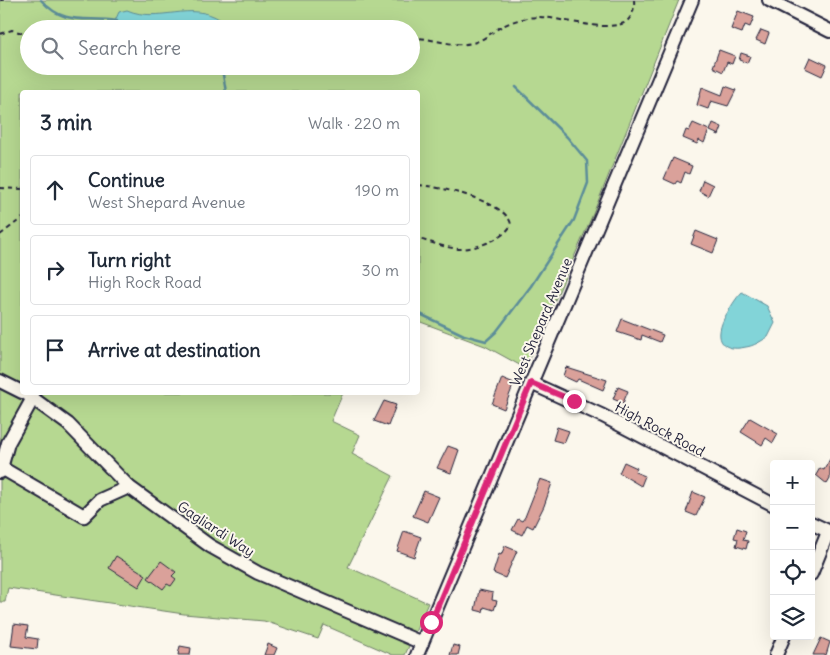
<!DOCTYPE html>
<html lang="en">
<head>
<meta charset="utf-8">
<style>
	:root { --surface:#fff; --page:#f2f2f3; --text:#1f2937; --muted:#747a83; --line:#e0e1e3 }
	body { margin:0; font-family:Delius,sans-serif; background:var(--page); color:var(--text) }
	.controls { position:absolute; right:15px; bottom:15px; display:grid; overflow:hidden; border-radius:5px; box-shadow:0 5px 20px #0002 }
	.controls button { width:45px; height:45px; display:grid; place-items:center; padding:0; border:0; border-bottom:1px solid var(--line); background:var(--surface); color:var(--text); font:25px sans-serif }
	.stop { position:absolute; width:15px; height:15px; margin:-11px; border:4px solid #db2777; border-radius:50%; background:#fff }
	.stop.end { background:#db2777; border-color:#fff; box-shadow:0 1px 5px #0008 }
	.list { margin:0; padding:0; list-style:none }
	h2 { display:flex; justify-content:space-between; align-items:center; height:65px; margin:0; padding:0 20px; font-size:21px }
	h2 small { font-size:16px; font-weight:400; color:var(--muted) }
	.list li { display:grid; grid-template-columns:32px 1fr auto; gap:15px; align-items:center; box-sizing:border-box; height:70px; margin:0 10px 10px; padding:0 10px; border:1px solid var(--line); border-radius:5px }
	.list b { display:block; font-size:19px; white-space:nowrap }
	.list p { margin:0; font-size:16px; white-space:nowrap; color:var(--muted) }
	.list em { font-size:16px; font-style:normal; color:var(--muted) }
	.icon { flex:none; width:28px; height:28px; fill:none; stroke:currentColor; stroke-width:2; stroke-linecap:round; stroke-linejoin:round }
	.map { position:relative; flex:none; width:830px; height:655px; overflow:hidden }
	.search { position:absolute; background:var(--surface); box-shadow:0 5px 20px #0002; left:20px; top:20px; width:400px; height:55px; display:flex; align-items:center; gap:12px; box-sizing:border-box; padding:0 18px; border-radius:28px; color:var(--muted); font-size:19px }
	.panel { position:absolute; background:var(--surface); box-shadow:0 5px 20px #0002; left:20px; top:90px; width:400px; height:305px; border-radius:5px }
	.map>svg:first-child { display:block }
	.green { fill:#b6d891; stroke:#6c7d66; fill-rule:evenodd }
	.water { fill:#82d4d8; stroke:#5c8d99 }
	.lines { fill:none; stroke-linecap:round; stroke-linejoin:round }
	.stream { stroke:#5c8d99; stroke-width:2.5 }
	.building { fill:#daa19a; stroke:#22223b }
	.minor-casing { stroke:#22223b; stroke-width:16 }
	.path { stroke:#22223b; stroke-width:2; stroke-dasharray:5 4; stroke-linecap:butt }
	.minor { stroke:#fbf7ec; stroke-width:12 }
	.route { stroke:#db2777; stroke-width:6 }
	.labels { text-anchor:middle; stroke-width:4; stroke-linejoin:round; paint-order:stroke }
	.street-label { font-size:14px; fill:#22223b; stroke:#fbf7ec }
</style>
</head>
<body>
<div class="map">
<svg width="830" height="655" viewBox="0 0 830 655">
	<rect width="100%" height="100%" fill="#fbf7ec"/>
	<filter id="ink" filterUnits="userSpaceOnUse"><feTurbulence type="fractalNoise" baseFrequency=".02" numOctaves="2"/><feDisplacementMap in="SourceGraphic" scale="10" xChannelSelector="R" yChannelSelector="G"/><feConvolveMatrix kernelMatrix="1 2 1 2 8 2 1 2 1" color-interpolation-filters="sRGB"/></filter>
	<g filter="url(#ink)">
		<path class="green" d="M0 0H679L593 214 525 368 485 346 418 321V92H22V392L343 393 331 421 360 435 352 454 393 476 348 567 428 603 405 655H393L324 625 318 639 264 621 184 614 8 588 5 602H0ZM29 29H411V66H29Z"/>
		<g class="water">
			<path d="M127 10C160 24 190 0 221 20L219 29H118L115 21 119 12Z"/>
			<path d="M742 292 767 306 775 323 768 337C761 341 754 346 746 347 719 353 714 336 726 315 731 307 735 299 742 292Z"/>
		</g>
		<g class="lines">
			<g class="stream">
				<path d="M41 0C65 27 86 16 117 21"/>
				<polyline points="222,69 226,92"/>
				<polyline points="418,313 464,335 486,341 496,332 531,286 574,220 588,183 587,161 567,137 516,87"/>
			</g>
		</g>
		<g class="building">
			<polygon points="738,11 754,17 750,27 745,25 742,33 731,29"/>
			<polygon points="761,30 769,33 765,44 756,40"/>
			<polygon points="719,50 735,56 732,64 727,62 723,72 713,67"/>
			<polygon points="741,53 750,56 747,63 739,60"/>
			<polygon points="810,57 827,65 822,76 805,68"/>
			<polygon points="725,86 736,90 728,106 711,101 708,109 697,105 702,87 722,95"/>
			<polygon points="693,123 709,130 704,143 699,140 697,144 683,138 686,130 689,131"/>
			<polygon points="713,123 722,127 719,135 710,131"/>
			<polygon points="673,158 692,166 689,174 685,172 681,183 677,181 675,184 664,179"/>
			<polygon points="703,180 713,185 708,196 699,191"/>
			<polygon points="696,231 718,240 713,253 691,244"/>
			<polygon points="622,319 663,335 660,342 642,335 641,340 617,332"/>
			<polygon points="566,367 607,380 603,390 578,379 576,382 563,376"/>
			<polygon points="502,378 514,383 504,409 492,404"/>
			<polygon points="618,387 628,391 623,403 613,399"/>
			<polygon points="384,401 396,405 388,426 374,421"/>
			<polygon points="750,418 778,434 773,443 766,438 762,445 741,432"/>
			<polygon points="557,427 569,431 564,443 553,440"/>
			<polygon points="448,446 459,450 451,473 437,468"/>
			<polygon points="830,459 830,479 827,484 816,475 820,468 824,470"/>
			<polygon points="624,462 637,468 635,472 645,476 641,486 619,473"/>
			<polygon points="540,479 552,483 544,506 533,528 527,525 522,535 512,530 518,519 522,521 525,517"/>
			<polygon points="424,491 439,497 428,522 413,516"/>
			<polygon points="693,492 705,497 696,516 686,512"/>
			<polygon points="737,528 746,531 743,540 748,541 746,549 736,546 738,539 734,538"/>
			<polygon points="404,531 421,537 414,557 397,551"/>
			<polygon points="505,546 517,551 505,578 493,573 499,554 501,555"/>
			<polygon points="116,556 146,575 139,587 109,568"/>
			<polygon points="161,561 176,572 172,576 176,579 171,586 167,584 163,589 148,578"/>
			<polygon points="479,590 493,593 492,600 497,601 494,610 484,607 483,612 475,610"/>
			<polygon points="14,624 28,626 26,637 38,639 37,649 11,646"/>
			<polygon points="821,638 830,642 826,655 813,655"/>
			<polygon points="268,644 277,648 274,655 264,655"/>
			<polygon points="453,645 460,647 458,655 450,655"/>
			<polygon points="180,646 191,648 190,655 178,655"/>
		</g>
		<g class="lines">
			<defs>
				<g id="minor">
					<polyline points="769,0 830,31"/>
					<polyline points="0,381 22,392"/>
					<polyline points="531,383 603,416 774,505"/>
					<polyline points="24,392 68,424 129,487 210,546 258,573 422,643"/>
					<polyline points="0,467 84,516 100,500 129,487"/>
					<polyline points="0,472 8,443 33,398"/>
					<polyline points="811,523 830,532"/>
					<polyline points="811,574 828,532"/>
					<polyline points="417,655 692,0"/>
					<polyline points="776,655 784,636"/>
				</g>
			</defs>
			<use href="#minor" class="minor-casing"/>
			<g class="path">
				<polyline points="0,0 4,0"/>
				<polyline points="0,34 12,30 29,35"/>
				<path d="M411 38C431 37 453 48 472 43 482 41 488 35 496 30 508 22 524 17 540 17 561 18 604 32 624 23 632 19 635 8 634 0"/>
				<path d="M418 185C438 186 509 202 511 225 504 239 475 249 460 249 446 248 431 242 418 239"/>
				<polyline points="0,188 22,189"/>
				<polyline points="0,235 22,218"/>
			</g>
			<use href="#minor" class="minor"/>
		</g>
	</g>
	<g class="lines" filter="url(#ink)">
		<polyline class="route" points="431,622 531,383 574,401"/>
	</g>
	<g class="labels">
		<g class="street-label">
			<text transform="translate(541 322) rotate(-67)" y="5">West Shepard Avenue</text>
			<text transform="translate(660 429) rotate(28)" y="5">High Rock Road</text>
			<text transform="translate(216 529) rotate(33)" y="5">Gagliardi Way</text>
		</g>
	</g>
</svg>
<div class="controls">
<button>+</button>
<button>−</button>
<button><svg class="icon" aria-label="locate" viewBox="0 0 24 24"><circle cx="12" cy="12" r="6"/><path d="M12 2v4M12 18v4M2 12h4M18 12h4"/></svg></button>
<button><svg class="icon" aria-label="layers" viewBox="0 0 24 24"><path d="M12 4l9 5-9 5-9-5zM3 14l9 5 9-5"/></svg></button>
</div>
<div class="stop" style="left:431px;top:622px"></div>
<div class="stop end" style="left:574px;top:401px"></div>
<div class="search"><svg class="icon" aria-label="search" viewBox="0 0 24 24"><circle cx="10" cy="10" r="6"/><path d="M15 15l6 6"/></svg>Search here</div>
<section class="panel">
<h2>3 min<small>Walk · 220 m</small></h2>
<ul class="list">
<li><svg class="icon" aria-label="ahead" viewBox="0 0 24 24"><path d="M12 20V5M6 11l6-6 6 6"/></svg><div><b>Continue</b><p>West Shepard Avenue</p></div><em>190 m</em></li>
<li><svg class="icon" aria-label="right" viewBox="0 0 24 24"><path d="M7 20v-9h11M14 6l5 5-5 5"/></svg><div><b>Turn right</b><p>High Rock Road</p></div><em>30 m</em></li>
<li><svg class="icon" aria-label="arrive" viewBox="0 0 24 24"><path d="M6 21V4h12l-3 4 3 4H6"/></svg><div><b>Arrive at destination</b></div></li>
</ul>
</section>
</div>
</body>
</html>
